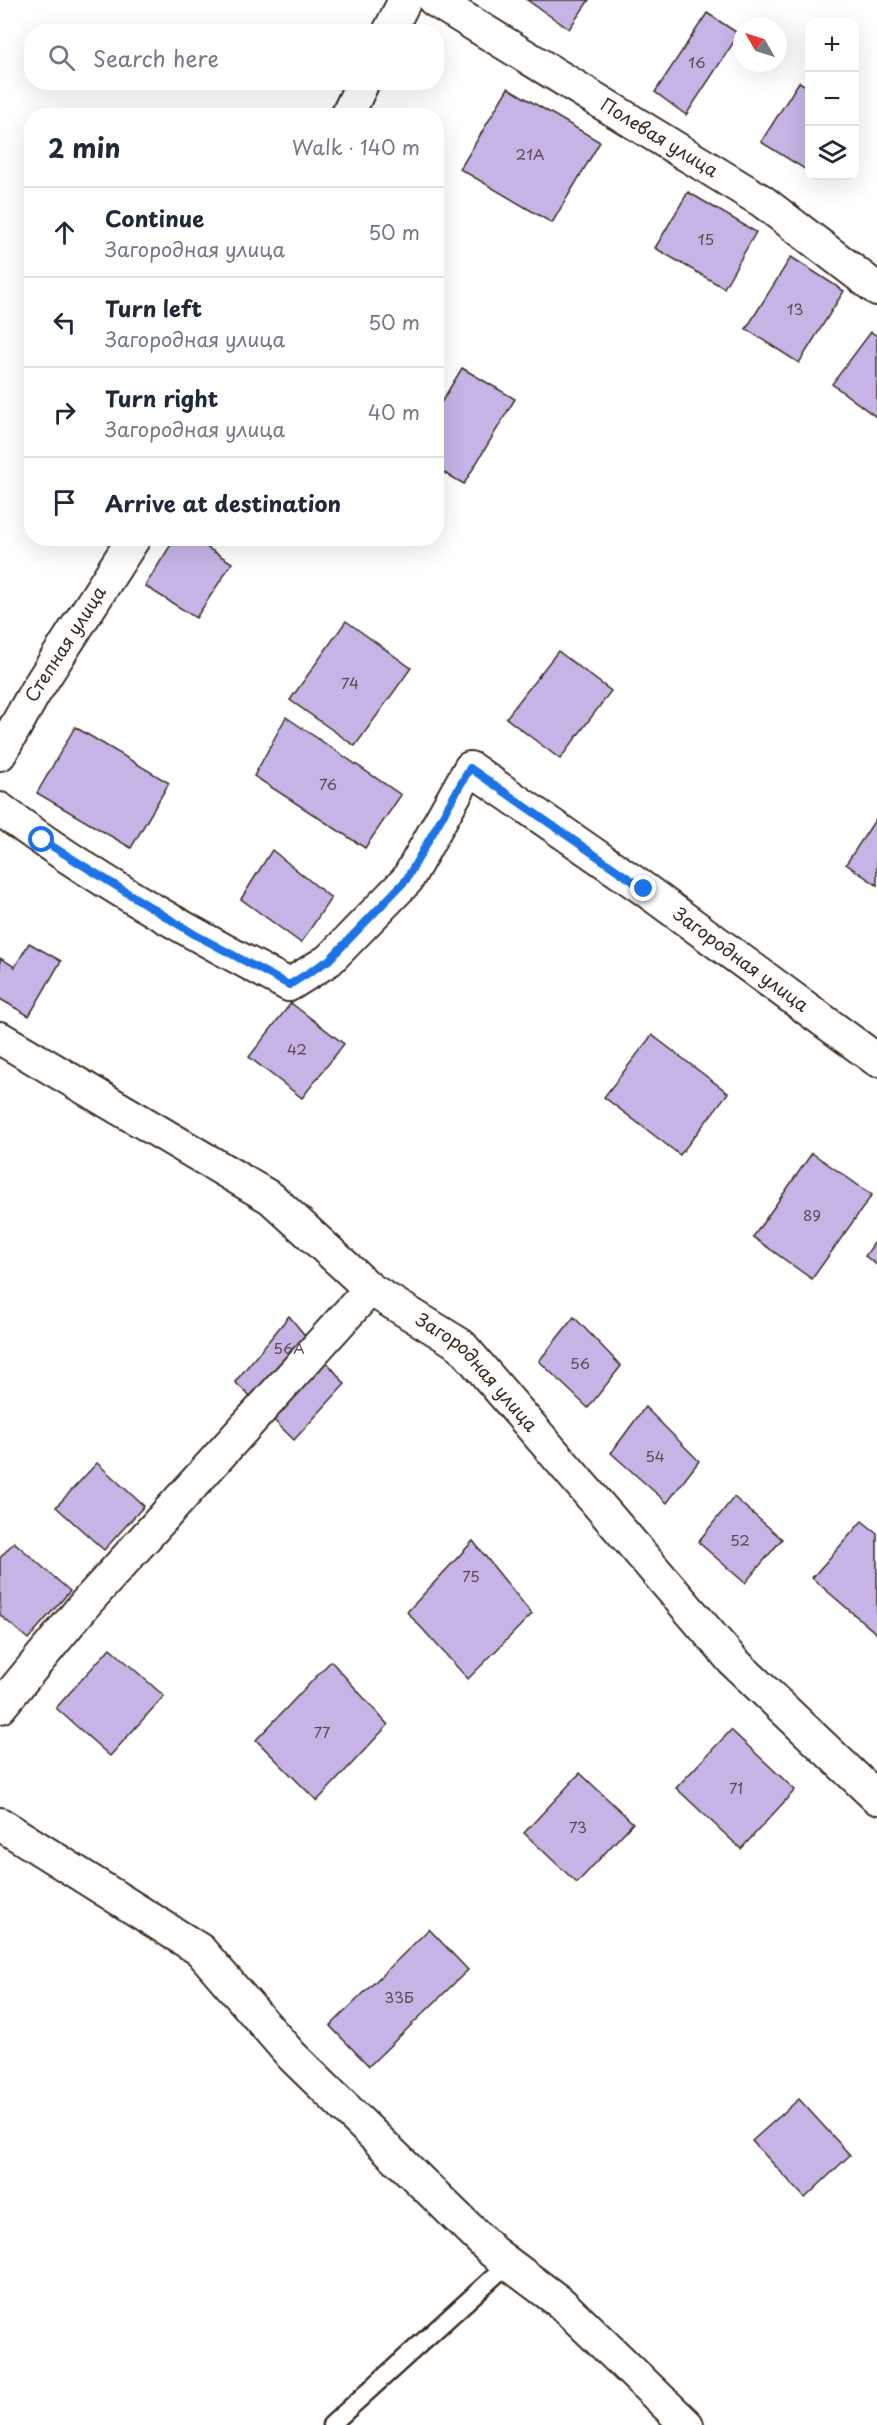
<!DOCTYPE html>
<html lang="en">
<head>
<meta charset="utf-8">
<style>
	:root { --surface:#fff; --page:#f6f6f7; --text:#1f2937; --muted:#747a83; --line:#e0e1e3 }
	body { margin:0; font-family:"Playpen Sans",sans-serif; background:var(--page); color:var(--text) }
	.controls { position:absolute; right:18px; top:18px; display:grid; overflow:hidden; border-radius:12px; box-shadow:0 6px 24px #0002 }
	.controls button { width:54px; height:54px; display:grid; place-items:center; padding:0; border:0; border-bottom:2px solid var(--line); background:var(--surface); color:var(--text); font:30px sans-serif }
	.compass { position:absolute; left:733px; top:18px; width:54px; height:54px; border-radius:50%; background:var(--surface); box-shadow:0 6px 24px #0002; rotate:309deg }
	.stop { position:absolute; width:18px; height:18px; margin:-14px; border:4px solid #1a73e8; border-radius:50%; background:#fff }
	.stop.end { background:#1a73e8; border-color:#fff; box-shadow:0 2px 6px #0008 }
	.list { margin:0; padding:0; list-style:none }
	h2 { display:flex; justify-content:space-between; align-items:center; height:78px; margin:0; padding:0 24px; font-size:26px }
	h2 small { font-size:20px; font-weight:400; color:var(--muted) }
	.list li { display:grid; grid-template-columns:39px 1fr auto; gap:18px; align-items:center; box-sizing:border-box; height:90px; padding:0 24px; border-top:2px solid var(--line) }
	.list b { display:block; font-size:22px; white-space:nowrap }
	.list p { margin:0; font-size:20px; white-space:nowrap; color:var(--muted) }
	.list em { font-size:20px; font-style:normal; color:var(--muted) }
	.icon { flex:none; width:33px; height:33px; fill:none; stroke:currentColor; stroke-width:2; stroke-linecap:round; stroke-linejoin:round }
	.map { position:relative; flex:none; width:877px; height:2425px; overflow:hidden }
	.search { position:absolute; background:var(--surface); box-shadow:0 6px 24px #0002; left:24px; top:24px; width:420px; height:66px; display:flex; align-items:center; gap:15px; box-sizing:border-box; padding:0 21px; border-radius:24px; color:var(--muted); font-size:22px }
	.panel { position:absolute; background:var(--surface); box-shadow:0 6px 24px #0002; left:24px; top:108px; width:420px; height:438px; border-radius:24px }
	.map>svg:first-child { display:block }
	.building { fill:#c5b4e5; stroke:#3b2a1e; stroke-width:1.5 }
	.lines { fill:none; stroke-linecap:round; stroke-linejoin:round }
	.lane-casing { stroke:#3b2a1e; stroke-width:21 }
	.street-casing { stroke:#3b2a1e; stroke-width:36 }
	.lane { stroke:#fff; stroke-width:16 }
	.street { stroke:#fff; stroke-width:32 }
	.route { stroke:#1a73e8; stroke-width:8 }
	.labels { text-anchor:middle; stroke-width:4.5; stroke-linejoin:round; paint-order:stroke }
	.number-label { font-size:15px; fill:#5e4c50 }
	.street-label { font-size:18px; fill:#3b2a1e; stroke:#fff }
</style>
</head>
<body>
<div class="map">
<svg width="877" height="2425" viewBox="0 0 877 2425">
	<rect width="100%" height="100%" fill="#fff"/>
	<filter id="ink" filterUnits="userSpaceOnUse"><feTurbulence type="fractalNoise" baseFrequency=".0167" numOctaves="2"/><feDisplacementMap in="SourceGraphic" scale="12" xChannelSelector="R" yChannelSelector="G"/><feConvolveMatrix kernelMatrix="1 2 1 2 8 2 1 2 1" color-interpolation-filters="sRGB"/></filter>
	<g filter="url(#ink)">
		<g class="building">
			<polygon points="527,0 589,0 569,29"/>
			<polygon points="707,13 739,34 686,115 655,92"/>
			<polygon points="799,82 810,88 808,171 761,142"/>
			<polygon points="508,88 600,142 552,223 460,169"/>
			<polygon points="688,192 756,232 724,288 655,248"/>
			<polygon points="791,257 844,291 799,363 746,329"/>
			<polygon points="871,332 877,336 877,412 875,416 832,384"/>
			<polygon points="462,368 515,399 464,484 436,468 436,411"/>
			<polygon points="175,538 192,538 232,563 196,618 145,586"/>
			<polygon points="346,621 411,668 355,746 290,700"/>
			<polygon points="558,651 611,691 560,759 506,718"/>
			<polygon points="286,717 401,795 365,848 254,776"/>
			<polygon points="75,727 169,783 131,848 37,793"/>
			<polygon points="877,817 877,885 846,864"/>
			<polygon points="272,850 331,898 301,943 241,899"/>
			<polygon points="29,943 61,961 29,1016 0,999 0,958 15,967"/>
			<polygon points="291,1003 344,1044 302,1098 249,1057"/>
			<polygon points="652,1035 728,1093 680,1155 604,1097"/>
			<polygon points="812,1153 872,1195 812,1279 753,1237"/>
			<polygon points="877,1239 877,1265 865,1256"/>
			<polygon points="289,1316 345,1384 294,1440 235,1382"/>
			<polygon points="574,1317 621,1366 588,1408 539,1361"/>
			<polygon points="645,1407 699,1461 667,1503 611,1453"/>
			<polygon points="97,1463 144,1506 104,1550 56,1507"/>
			<polygon points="734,1497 782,1539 745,1583 698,1542"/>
			<polygon points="862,1521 877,1533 877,1634 812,1578"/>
			<polygon points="473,1541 532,1614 468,1679 407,1612"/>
			<polygon points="14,1542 70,1591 28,1639 0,1615 0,1558"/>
			<polygon points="110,1648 164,1696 110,1756 56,1708"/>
			<polygon points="331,1661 388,1725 317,1801 256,1740"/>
			<polygon points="731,1730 795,1790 741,1849 676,1788"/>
			<polygon points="580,1773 633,1823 577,1883 524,1833"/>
			<polygon points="429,1929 468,1970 369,2066 330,2026"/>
			<polygon points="799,2099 850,2155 805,2198 752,2141"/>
		</g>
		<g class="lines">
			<defs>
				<polyline id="lane" points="331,2425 508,2264"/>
				<g id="street">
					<path id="s1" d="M434 0 762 201 877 289"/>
					<polyline points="389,32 405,0"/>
					<polyline points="347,116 363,82"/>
					<path id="s2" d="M0 754 35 692 134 538"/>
					<path id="s3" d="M0 809C90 877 189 932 289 985L329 960 407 880 470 768 644 889 877 1060"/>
					<path id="s4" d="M0 1038 271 1198 370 1289 461 1345 733 1661 877 1798"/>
					<polyline points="0,1707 85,1604 370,1289"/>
					<polyline points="0,1824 200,1950 292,2056 493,2252 561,2303 687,2425"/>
				</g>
			</defs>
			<use href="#lane" class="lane-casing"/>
			<use href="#street" class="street-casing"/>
			<use href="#lane" class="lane"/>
			<use href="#street" class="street"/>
		</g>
	</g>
	<g class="lines" filter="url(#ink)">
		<polyline class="route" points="42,840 194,934 289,985 329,960 406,880 470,768 644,889"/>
	</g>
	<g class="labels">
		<g class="number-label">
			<text x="697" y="68">16</text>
			<text x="530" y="160">21А</text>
			<text x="706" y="245">15</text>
			<text x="795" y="315">13</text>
			<text x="350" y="689">74</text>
			<text x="328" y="790">76</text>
			<text x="297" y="1055">42</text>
			<text x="812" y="1221">89</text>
			<text x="289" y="1354">56А</text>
			<text x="580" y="1369">56</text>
			<text x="655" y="1462">54</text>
			<text x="740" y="1546">52</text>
			<text x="471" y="1582">75</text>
			<text x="322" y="1738">77</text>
			<text x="736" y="1794">71</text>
			<text x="578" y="1833">73</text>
			<text x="399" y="2003">33Б</text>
		</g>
		<g class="street-label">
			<text dy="6" stroke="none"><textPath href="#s1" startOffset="264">Полевая улица</textPath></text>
			<text dy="6" stroke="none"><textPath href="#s2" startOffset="128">Степная улица</textPath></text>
			<text dy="6" stroke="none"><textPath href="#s3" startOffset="958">Загородная улица</textPath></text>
			<text dy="6" stroke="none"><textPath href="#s4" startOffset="586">Загородная улица</textPath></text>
		</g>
	</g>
</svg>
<div class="controls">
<button>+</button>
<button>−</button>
<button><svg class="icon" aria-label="layers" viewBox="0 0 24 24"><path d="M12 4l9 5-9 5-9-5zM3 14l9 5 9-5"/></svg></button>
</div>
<svg class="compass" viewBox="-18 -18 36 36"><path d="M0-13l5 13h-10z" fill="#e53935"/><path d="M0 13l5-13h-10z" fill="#747a83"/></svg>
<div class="stop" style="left:42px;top:840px"></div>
<div class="stop end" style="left:644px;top:889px"></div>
<div class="search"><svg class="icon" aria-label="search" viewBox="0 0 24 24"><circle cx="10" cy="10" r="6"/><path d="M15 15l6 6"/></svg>Search here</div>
<section class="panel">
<h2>2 min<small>Walk · 140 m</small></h2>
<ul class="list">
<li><svg class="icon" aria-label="ahead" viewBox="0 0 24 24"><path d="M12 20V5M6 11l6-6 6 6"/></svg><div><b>Continue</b><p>Загородная улица</p></div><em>50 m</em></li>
<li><svg class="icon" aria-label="left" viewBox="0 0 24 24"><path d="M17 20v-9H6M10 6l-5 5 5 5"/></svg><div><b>Turn left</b><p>Загородная улица</p></div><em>50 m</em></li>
<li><svg class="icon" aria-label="right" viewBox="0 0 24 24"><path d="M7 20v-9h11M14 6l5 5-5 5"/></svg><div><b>Turn right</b><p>Загородная улица</p></div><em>40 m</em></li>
<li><svg class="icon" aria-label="arrive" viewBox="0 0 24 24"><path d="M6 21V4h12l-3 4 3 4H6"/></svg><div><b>Arrive at destination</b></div></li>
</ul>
</section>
</div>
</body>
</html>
